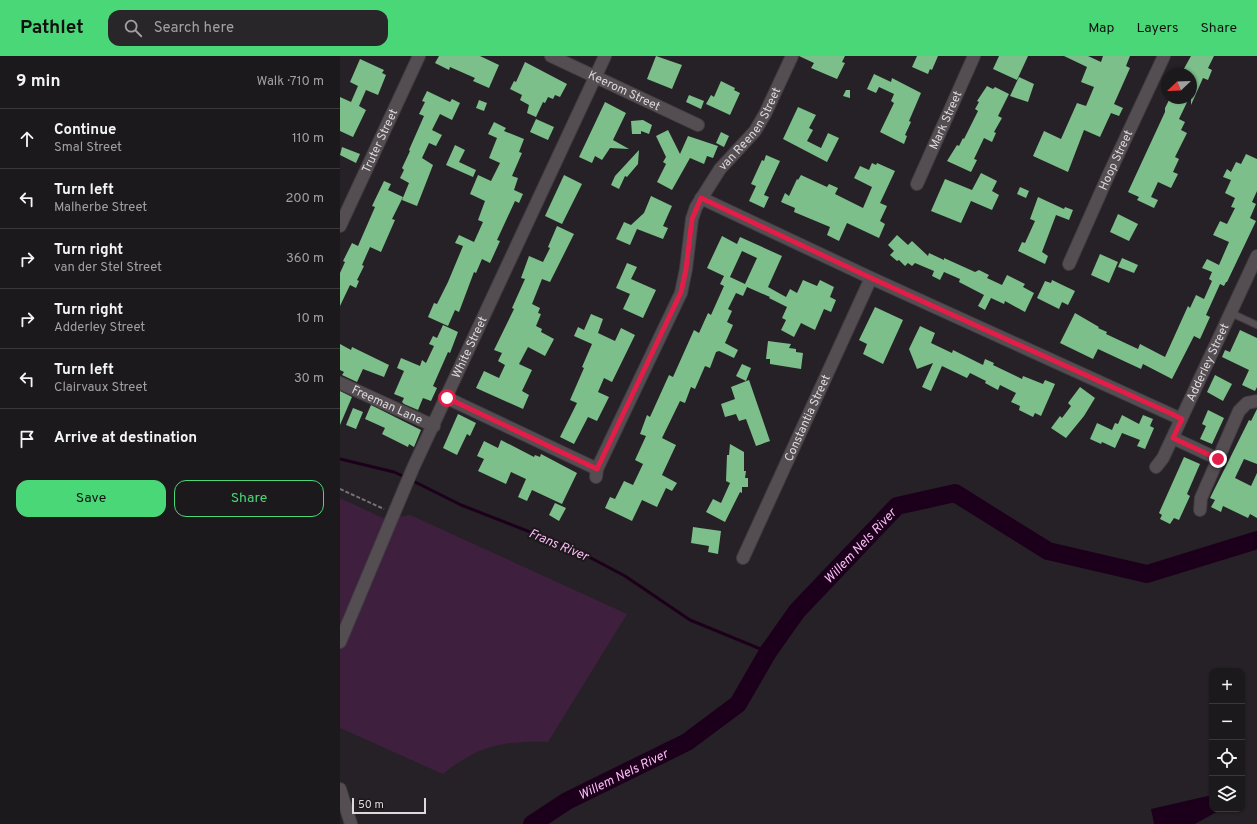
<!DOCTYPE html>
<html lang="en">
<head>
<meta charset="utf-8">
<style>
	:root { --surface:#1c191c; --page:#292629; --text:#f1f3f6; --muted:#a0a0a3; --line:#3a383b; --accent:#49d778 }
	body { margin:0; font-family:Overpass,sans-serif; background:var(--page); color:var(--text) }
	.controls { position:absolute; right:12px; bottom:12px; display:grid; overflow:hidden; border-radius:8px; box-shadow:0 1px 3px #0004 }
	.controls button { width:36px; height:36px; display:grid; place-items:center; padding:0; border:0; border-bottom:1px solid var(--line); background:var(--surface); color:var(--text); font:20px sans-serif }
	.compass { position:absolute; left:821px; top:12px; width:36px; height:36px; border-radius:50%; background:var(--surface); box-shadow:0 1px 3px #0004; rotate:247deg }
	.scale { position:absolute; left:12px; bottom:10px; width:74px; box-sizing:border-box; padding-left:4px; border:2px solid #ddd9dc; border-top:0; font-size:11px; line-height:14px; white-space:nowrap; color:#ddd9dc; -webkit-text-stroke:3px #1d181c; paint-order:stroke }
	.stop { position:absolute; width:12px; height:12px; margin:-9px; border:3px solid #e11d48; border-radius:50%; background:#fff }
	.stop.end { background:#e11d48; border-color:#fff; box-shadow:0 1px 4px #0008 }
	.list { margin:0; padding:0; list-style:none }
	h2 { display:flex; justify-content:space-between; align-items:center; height:52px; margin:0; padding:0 16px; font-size:17px }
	h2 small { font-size:13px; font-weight:400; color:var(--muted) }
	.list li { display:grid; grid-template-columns:26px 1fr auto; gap:12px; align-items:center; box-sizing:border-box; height:60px; padding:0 16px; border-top:1px solid var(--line) }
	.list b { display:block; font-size:15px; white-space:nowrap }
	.list p { margin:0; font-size:13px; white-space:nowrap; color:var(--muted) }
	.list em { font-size:13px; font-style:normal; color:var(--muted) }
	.actions { display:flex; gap:8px; padding:12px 16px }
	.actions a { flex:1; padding:9px 0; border:1px solid var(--accent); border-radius:12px; text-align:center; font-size:14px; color:var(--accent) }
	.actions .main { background:var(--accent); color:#111 }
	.icon { flex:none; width:22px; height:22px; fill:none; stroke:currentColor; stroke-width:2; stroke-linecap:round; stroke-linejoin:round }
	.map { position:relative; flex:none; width:917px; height:768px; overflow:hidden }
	header { display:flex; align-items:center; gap:24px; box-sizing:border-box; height:56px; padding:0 20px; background:var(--accent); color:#111 }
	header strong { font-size:19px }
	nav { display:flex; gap:22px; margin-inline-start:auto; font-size:14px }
	.search { width:280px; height:36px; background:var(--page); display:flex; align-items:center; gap:10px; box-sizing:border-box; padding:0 14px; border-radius:12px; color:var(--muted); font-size:15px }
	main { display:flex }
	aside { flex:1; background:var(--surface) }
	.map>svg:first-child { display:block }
	.green { fill:#3f1f3e }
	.water { fill:#1c001b }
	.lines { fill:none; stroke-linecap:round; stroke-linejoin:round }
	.stream { stroke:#1c001b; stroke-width:3 }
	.river { stroke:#1c001b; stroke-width:18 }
	.building { fill:#7cbf8b; fill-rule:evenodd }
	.service-casing { stroke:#403c40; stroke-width:8 }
	.minor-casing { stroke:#403c40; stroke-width:14 }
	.path { stroke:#767175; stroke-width:2; stroke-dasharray:4 2; stroke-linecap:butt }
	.service { stroke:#544e53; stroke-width:6 }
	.minor { stroke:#544e53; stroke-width:12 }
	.route { stroke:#e11d48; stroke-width:5 }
	.labels { text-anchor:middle; stroke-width:4; stroke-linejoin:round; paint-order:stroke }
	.street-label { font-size:12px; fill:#ddd9dc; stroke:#1d181c }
	.water-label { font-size:13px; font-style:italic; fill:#fcbcf7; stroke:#1d181c }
</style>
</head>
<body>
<header>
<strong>Pathlet</strong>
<div class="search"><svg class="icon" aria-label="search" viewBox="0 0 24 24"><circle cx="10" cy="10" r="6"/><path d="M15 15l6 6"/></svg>Search here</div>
<nav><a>Map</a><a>Layers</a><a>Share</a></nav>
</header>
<main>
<aside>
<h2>9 min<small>Walk · 710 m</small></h2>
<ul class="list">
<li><svg class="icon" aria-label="ahead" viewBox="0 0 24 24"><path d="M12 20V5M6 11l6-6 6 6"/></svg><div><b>Continue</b><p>Smal Street</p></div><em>110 m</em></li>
<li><svg class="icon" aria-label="left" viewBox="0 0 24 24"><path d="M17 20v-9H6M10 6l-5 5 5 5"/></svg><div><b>Turn left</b><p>Malherbe Street</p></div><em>200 m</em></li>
<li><svg class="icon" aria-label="right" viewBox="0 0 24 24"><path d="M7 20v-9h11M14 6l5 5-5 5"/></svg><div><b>Turn right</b><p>van der Stel Street</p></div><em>360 m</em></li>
<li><svg class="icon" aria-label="right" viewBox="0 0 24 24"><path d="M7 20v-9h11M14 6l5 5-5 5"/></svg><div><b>Turn right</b><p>Adderley Street</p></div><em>10 m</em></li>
<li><svg class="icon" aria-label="left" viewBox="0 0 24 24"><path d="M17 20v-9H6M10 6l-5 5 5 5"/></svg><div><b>Turn left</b><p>Clairvaux Street</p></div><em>30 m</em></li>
<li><svg class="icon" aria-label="arrive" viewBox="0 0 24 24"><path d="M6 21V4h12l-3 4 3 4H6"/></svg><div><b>Arrive at destination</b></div></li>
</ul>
<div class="actions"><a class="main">Save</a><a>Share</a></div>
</aside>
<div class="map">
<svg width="917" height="768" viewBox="0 0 917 768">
	<rect width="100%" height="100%" fill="#262126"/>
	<path class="green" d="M0 442 45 463 70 459 287 558 208 686C165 684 137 690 103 718L0 672Z"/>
	<polygon class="water" points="872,739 872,753 882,753 855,768 814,768 811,753"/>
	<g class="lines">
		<g class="stream">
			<polyline points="0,403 54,416 65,421"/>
			<polyline points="71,424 121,449 234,493 285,520 350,564 428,596"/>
		</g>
		<path class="river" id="s1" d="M192 768 227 745 347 686 398 648 428 596 457 555 557 450 615 437 708 495 807 518 917 484"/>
	</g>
	<g class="building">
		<polygon points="99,0 140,0 159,9 149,32 133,25 135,22 110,11 109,14 95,7"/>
		<polygon points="316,0 342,9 332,33 307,23"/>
		<polygon points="459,0 505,0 502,6 505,7 497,23 471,12 474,7"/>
		<polygon points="577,0 598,0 592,14 590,13 588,18 572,11"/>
		<polygon points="659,0 688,0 677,24 653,13"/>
		<polygon points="724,0 748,0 761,6 763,0 790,0 786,10 790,12 774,48 783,52 779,60 771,57 760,81 744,74 728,116 693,100 704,75 721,83 737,47 746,50 754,31 741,26 747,11"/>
		<polygon points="851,0 874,0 868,12 872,14 868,24 863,22 851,49 851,18 841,18"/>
		<polygon points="20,3 44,14 42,17 46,19 38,39 26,34 19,50 26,54 13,81 0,75 0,41 11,46 18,30 10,26"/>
		<polygon points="185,6 227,28 220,41 215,39 213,43 208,41 205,47 203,46 196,61 187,57 189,49 180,44 182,39 170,33 174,25 176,26"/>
		<polygon points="534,18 551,26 552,22 581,37 569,65 571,66 565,79 567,80 564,88 540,76 554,47 551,45 554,38 539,31 536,37 527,33"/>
		<polygon points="679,21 694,28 688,46 670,40"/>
		<polygon points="381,25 395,32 394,34 400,37 390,59 366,48 371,39 374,41"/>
		<polygon points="647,30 653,33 655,31 669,38 658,60 662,62 654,76 656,77 652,86 644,82 634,103 637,104 631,116 607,105 617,89 619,90 623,82 624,83 638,55 635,53 639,46 637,45"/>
		<polygon points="506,34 510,34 510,42 503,40"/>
		<polygon points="87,35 110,46 112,43 120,47 112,64 100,58 92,74 102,79 96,90 89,87 82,102 93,109 77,150 62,144 69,127 60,122 64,114 62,112 70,95 69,94 84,60 79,58 85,46 82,45"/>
		<polygon points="349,39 364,45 361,53 346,46"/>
		<polygon points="830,42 849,42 839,63 845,66 841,74 847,77 835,101 839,103 833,116 838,118 831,132 818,126 811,141 818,144 814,152 797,144 799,141 788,136 825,56 825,52"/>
		<polygon points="139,44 147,47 144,55 136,52"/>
		<polygon points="265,46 286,57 273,84 289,93 270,92 262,104 255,100 252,107 239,101"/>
		<polygon points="458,51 476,59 469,72 473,74 467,85 481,92 488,77 499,82 487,106 443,83"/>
		<polygon points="196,63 214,71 208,84 190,76"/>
		<polygon points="303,64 312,69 309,78 301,75 301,78 292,78 291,65"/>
		<polygon points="154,66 166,72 164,75 184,83 179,96 182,97 172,120 178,122 174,134 183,138 179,147 175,145 157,184 160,185 150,207 142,203 136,217 134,216 119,256 115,254 108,270 88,261 94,247 97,248 108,226 123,190 115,187 119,179 134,186 143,166 138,164 145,145 130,138 138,119 151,125 160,107 149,102 157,82 148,78"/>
		<polygon points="328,74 340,98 348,80 378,90 373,102 367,100 364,108 350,102 332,134 317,126 326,108 323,106 326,101 316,80"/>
		<polygon points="381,76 389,80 384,91 376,87"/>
		<polygon points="115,89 125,94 119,106 136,114 133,121 106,109"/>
		<polygon points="2,91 20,98 16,107 0,99"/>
		<polygon points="299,94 298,108 287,121 285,120 279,133 271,129 275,120"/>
		<polygon points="906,98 917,103 917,135 912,146 916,148 910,162 916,165 887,226 886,226 884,230 880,228 866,259 870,261 860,283 854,280 832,323 803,308 801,313 758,293 753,303 720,287 735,257 759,271 758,272 767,276 766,278 798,293 800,288 825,301 848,250 850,252 856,239 864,243 872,225 869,223 872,216 862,212 867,203 879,209 889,186 873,179 880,165 887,168 895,152 891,151 895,142 885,137 891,124 883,121 887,113 891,116 896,106 901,108"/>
		<polygon points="426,99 440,105 424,139 429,141 424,152 409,145 416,130 411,128 422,104 424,105"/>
		<polygon points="532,107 536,109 537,107 555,115 540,147 547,150 540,165 545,168 539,182 507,167 499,185 487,179 490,171 454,156 455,152 441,146 445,137 449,140 457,123 458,124 461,119 487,131 489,128 498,132 495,138 523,152 532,131 514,122 520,110 529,114"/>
		<polygon points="641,117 657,125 652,135 659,139 652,154 631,145 621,167 591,155 605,123 632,134"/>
		<polygon points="224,119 242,128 222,168 205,160"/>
		<polygon points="44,125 51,128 48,134 63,141 52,163 55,164 41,196 30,191 22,209 24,210 17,224 19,225 16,232 10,229 0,250 0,217 5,206 3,205 12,187 18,190 35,151 32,150"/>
		<polygon points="680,131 689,135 686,142 677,138"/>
		<polygon points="311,140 332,150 323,170 328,172 323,183 297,173 290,189 276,183 284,166 291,169 304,157"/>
		<polygon points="698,141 724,153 725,151 733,154 729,164 716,159 702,196 708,200 705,208 678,195 682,186 685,187 695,165 690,163"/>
		<polygon points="778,158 798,168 789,185 770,176"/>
		<polygon points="217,170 234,178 210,226 202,223 192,248 200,252 198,257 201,258 196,270 202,273 201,276 214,283 205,300 188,291 179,308 192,314 182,335 189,339 183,353 136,332 144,315 159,322 165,309 158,305 162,297 154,294 174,253 172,252 185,223 181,222 189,200 203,206 210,192 208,191"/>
		<polygon points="557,179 568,189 572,185 588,200 589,197 604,204 604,202 635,216 639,214 649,219 647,222 662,229 667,219 685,228 683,231 694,237 685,256 665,245 664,248 651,242 645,254 638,250 644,239 619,226 620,223 604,216 600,224 592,220 594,215 575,207 572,210 568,207 565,210 559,204 557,205 550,199 554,195 548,189"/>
		<path d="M382 180 397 188 400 181 442 200 428 231 446 241 450 233 457 237 463 224 477 230 480 224 494 231 490 241 496 244 491 256 484 253 475 274 461 267 454 281 441 274 446 264 442 262 447 251 429 242 430 241 407 231 403 240 396 237 388 253 392 255 387 266 393 269 385 287 398 294 394 302 379 295 376 296 370 312 365 310 355 333 351 331 345 347 340 345 322 382 336 389 322 419 337 427 332 435 326 432 317 451 302 444 292 465 265 452 270 441 275 443 284 425 293 429 303 408 295 404 306 380 300 378 307 359 310 361 329 319 333 321 354 274 359 277 368 257 371 259 384 230 380 228 384 220 367 212ZM402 195 417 202 405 228 390 221Z"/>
		<polygon points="760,198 778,206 769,227 751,219"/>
		<polygon points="782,202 798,209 794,217 778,211"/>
		<polygon points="287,207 297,211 291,223 316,234 303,262 283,253 290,238 276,232"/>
		<polygon points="712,224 735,235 728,249 722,246 719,253 697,242 705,225 711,227"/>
		<polygon points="535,251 563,264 543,308 523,298 527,288 519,284"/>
		<polygon points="251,258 263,263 258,277 275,285 281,272 295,279 272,326 264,322 258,336 269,341 257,365 248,361 234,388 220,381 237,347 230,344 244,312 242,311 252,288 234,280 238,271 244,274"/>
		<polygon points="103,269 118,276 110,297 108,296 93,330 97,332 91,345 83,342 78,354 64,348 62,346 64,342 54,338 64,315 57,312 61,302 80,310 82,304 86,307 94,290 89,288 93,280 97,282"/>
		<polygon points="580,270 595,277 591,287 612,297 613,294 643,309 645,303 654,307 653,309 682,323 683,320 703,328 705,324 715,328 701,360 695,357 693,361 679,354 680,350 671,346 676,337 660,329 658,334 645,327 646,325 630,317 627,322 602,310 591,335 582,331 593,307 577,313 569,293"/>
		<polygon points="900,274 917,282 917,331 915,335 902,329 909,314 882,301 885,294 890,296"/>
		<polygon points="428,285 451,288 449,292 456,293 456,296 463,297 461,313 430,308 430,303 426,303"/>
		<polygon points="0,288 11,294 12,291 49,309 44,321 23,313 17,326 2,319 4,316 0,314"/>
		<polygon points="402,308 411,312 406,325 396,320"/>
		<polygon points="875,319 892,328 883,345 867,336"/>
		<polygon points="409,324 430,385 416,390 406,363 399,365 396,358 385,361 381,348 395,343 391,331"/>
		<polygon points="740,331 755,342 744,360 726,382 711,372 720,360 722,362 731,350 728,347"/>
		<polygon points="0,335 12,341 0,369"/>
		<polygon points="31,349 81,374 74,391 69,388 68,391 42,378 45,372 25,363"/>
		<polygon points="13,352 23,356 16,373 6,369"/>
		<polygon points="917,353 917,408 904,403 895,422 911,430 917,417 917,462 910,458 908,462 883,450 881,456 871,451 875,444 870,442 909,364 911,365"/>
		<polygon points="868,354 884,362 872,388 860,383 866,370 862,368"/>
		<polygon points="118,358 136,367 130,380 127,378 117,399 103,392"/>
		<polygon points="782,359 799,368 803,359 813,363 810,370 814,372 805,393 797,390 800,384 782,377 775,392 762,386 761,388 750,383 757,367 772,374 775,367 778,368"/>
		<polygon points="161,384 194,401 195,399 200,401 201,398 237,417 222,448 192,434 187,445 178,441 186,423 171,416 166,428 138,415 144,403 137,400 144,385 158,392"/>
		<polygon points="390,388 404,396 404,415 406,415 405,422 408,422 408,431 402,431 402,437 400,436 385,466 366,456 373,443 381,447 390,427 386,425 387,399 389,399"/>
		<polygon points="844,401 860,408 847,438 850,440 839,464 834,462 830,468 820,463 822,459 819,457"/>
		<polygon points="215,447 226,452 219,465 209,459"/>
		<polygon points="353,471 381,475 378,498 368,496 369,490 351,487"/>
	</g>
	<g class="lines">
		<defs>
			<polyline id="service" points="891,257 917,269"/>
			<g id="minor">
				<path id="s2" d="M211 0 358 69"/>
				<path id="s3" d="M577 128 634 0"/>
				<polyline points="361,142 531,222 841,363"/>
				<path id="s4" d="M0 170 79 0"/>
				<path id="s5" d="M729 208 768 120 824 0"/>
				<path id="s6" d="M0 327 94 370"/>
				<polyline points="107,342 257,413"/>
				<polyline points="833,382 878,403"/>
				<path id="s7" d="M816 411 823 402 917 200"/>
				<path id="s8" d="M256 421 257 413 341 237 346 213 352 163 356 151 380 113 415 75 425 58 452 0"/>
				<polyline points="860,454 861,442 899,355 907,347 917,345"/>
				<path id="s9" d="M403 502 531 222"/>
				<path id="s10" d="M0 586 73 412 265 0"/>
				<polyline points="0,733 11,768"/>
			</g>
		</defs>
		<use href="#service" class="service-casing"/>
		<use href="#minor" class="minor-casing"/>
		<polyline class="path" points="0,433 44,453"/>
		<use href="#service" class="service"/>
		<use href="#minor" class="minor"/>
	</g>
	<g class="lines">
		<polyline class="route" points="107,342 257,413 341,236 346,213 352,163 361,142 531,222 832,358 842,363 833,382 878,403"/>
	</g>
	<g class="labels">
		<g class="street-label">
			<text dy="4" stroke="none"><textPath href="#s2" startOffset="81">Keerom Street</textPath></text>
			<text dy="4" stroke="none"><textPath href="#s3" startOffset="70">Mark Street</textPath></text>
			<text dy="4" stroke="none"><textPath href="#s8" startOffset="386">van Reenen Street</textPath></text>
			<text dy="4" stroke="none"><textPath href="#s4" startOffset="94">Truter Street</textPath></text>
			<text dy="4" stroke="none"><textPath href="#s5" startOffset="114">Hoop Street</textPath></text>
			<text dy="4" stroke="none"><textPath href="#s10" startOffset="322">White Street</textPath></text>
			<text dy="4" stroke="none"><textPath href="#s7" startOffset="117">Adderley Street</textPath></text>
			<text dy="4" stroke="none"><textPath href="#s6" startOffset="52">Freeman Lane</textPath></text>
			<text dy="4" stroke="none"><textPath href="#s9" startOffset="154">Constantia Street</textPath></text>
		</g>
		<g class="water-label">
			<text transform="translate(219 488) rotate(23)" y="5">Frans River</text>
			<text dy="5" stroke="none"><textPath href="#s1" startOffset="440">Willem Nels River</textPath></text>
			<text dy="5" stroke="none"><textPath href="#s1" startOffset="104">Willem Nels River</textPath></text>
		</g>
	</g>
</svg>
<div class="controls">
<button>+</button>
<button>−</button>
<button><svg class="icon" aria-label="locate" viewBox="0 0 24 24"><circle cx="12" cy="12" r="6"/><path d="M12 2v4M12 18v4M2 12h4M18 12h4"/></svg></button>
<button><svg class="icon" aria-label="layers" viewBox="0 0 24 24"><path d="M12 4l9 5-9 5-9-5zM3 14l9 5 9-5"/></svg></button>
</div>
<svg class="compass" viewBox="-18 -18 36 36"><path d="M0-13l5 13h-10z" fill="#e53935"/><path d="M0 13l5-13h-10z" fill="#a0a0a3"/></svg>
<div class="scale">50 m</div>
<div class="stop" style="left:107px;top:342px"></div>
<div class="stop end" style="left:878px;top:403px"></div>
</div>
</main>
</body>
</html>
